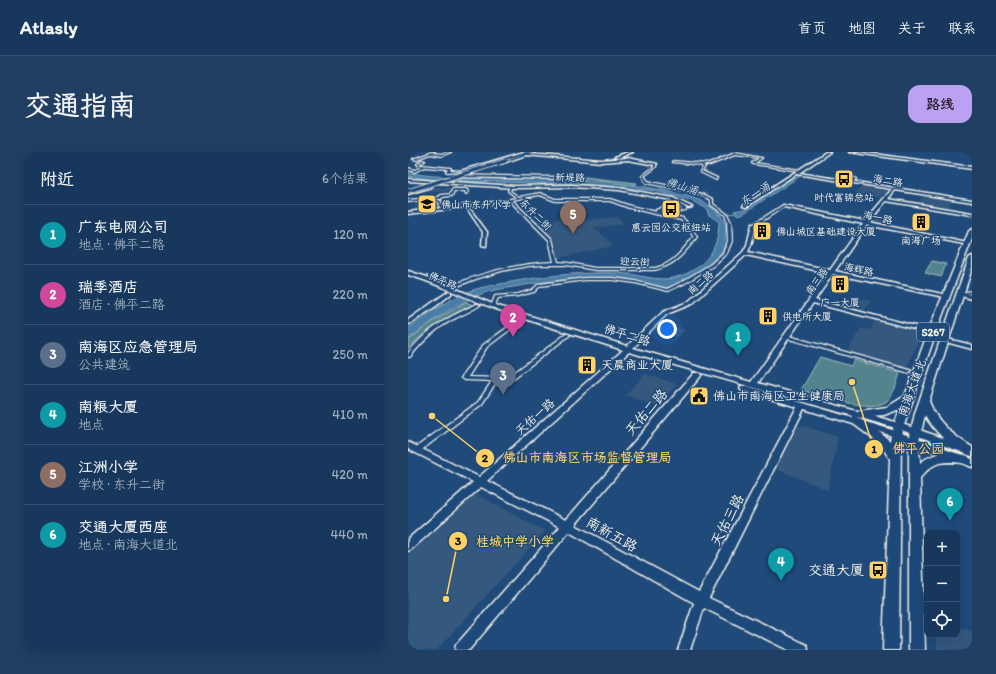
<!DOCTYPE html>
<html lang="zh">
<head>
<meta charset="utf-8">
<style>
	:root { --surface:#17385c; --page:#203f62; --text:#f1f3f6; --muted:#9eacbb; --line:#365272; --accent:#bca0f2 }
	body { margin:0; font-family:Itim,"LXGW WenKai TC",sans-serif; background:var(--page); color:var(--text) }
	.controls { position:absolute; right:12px; bottom:12px; display:grid; overflow:hidden; border-radius:8px; box-shadow:0 4px 16px #0002 }
	.controls button { width:36px; height:36px; display:grid; place-items:center; padding:0; border:0; border-bottom:1px solid var(--line); background:var(--surface); color:var(--text); font:20px sans-serif }
	.you { position:absolute; left:259px; top:177px; width:14px; height:14px; margin:-10px; border:3px solid #fff; border-radius:50%; background:#1a73e8; box-shadow:0 0 0 6px #1a73e833 }
	.badge { display:grid; place-items:center; width:26px; height:26px; border-radius:50%; background:var(--accent); color:#fff; font-size:13px; font-weight:700 }
	.pin { position:absolute; translate:-50% -33px; filter:drop-shadow(0 1px 2px #0008) }
	.pin::after { content:''; position:absolute; top:21px; width:14px; height:12px; background:inherit; clip-path:polygon(0 0,100% 0,50% 100%) }
	.list { margin:0; padding:0; list-style:none }
	h2 { display:flex; justify-content:space-between; align-items:center; height:52px; margin:0; padding:0 16px; font-size:17px }
	h2 small { font-size:13px; font-weight:400; color:var(--muted) }
	.list li { display:grid; grid-template-columns:26px 1fr auto; gap:12px; align-items:center; box-sizing:border-box; height:60px; padding:0 16px; border-top:1px solid var(--line) }
	.list b { display:block; font-size:15px; white-space:nowrap }
	.list p { margin:0; font-size:13px; white-space:nowrap; color:var(--muted) }
	.list em { font-size:13px; font-style:normal; color:var(--muted) }
	.icon { flex:none; width:22px; height:22px; fill:none; stroke:currentColor; stroke-width:2; stroke-linecap:round; stroke-linejoin:round }
	.map { position:relative; flex:none; width:564px; height:498px; overflow:hidden; border-radius:12px }
	header { display:flex; align-items:center; gap:24px; box-sizing:border-box; height:56px; padding:0 20px; background:var(--surface); border-bottom:1px solid var(--line) }
	header strong { font-size:19px }
	nav { display:flex; gap:22px; margin-inline-start:auto; font-size:14px }
	.intro { display:flex; align-items:center; justify-content:space-between; box-sizing:border-box; height:96px; padding:0 24px }
	h1 { margin:0; font-size:28px }
	.button { padding:10px 18px; border-radius:12px; background:var(--accent); color:#111; font-size:14px; font-weight:700 }
	main { display:flex; gap:24px; padding:0 24px }
	aside { flex:1; background:var(--surface); border-radius:12px; box-shadow:0 4px 16px #0002 }
	.map>svg:first-child { display:block }
	.built { fill:#34587e }
	.green { fill:#53848e; stroke:#a4babb }
	.water { fill:#497ca6; stroke:#8dabc0 }
	.lines { fill:none; stroke-linecap:round; stroke-linejoin:round }
	.stream { stroke:#8dabc0; stroke-width:1 }
	.street-casing { stroke:#f4f1e8; stroke-width:2.5 }
	.secondary-casing { stroke:#f4f1e8; stroke-width:3 }
	.primary-casing { stroke:#f4f1e8; stroke-width:3 }
	.highway-casing { stroke:#f4f1e8; stroke-width:3 }
	.street { fill:#1f4a7a; fill-rule:evenodd }
	.secondary { fill:#1f4a7a; fill-rule:evenodd }
	.primary { fill:#1f4a7a; fill-rule:evenodd }
	.highway { fill:#1f4a7a; fill-rule:evenodd }
	.secondary-bridge-casing { stroke:#f4f1e8; stroke-width:5; stroke-linecap:butt }
	.secondary-bridge { stroke:#1f4a7a; stroke-width:3.5 }
	.labels { text-anchor:middle; stroke-width:3; stroke-linejoin:round; paint-order:stroke }
	.far-street-label { font-size:10px; fill:#f4f1e8; stroke:#1f4a7a }
	.far-poi-label { font-size:10px; fill:#f4f1e8; stroke:#1f4a7a }
	.far-water-label { font-size:11px; font-style:italic; fill:#dadfde; stroke:#1f4a7a }
	.shield { fill:#1f4a7a; stroke:#b4bfc7; stroke-width:1 }
	.shield-label { font-size:11px; font-weight:bold; fill:#f4f1e8 }
	.street-label { font-size:12px; fill:#f4f1e8; stroke:#1f4a7a }
	.poi-label { font-size:12px; fill:#f4f1e8; stroke:#1f4a7a; text-anchor:start }
	.near-street-label { font-size:14px; fill:#f4f1e8; stroke:#1f4a7a }
	.near-poi-label { font-size:14px; fill:#f4f1e8; stroke:#1f4a7a; text-anchor:end }
	.leader { fill:none; stroke:#ffd166; stroke-width:1.5 }
	.callout-dot { fill:#ffd166; stroke:#1f4a7a; stroke-width:1.5 }
	.mark-label { font-size:12px; text-anchor:middle; font-weight:bold; fill:#111 }
	.callout-label { font-size:13px; text-anchor:middle; font-weight:bold; fill:#ffd166; stroke:#1f4a7a; stroke-width:3; stroke-linejoin:round; paint-order:stroke }
</style>
</head>
<body>
<header>
<strong>Atlasly</strong>
<nav><a>首页</a><a>地图</a><a>关于</a><a>联系</a></nav>
</header>
<div class="intro"><h1>交通指南</h1><a class="button">路线</a></div>
<main>
<aside>
<h2>附近<small>6个结果</small></h2>
<ul class="list">
<li><span class="badge" style="background:#0f9aa8">1</span><div><b>广东电网公司</b><p>地点 · 佛平二路</p></div><em>120 m</em></li>
<li><span class="badge" style="background:#d1479c">2</span><div><b>瑞季酒店</b><p>酒店 · 佛平二路</p></div><em>220 m</em></li>
<li><span class="badge" style="background:#5c6f8a">3</span><div><b>南海区应急管理局</b><p>公共建筑</p></div><em>250 m</em></li>
<li><span class="badge" style="background:#0f9aa8">4</span><div><b>南粮大厦</b><p>地点</p></div><em>410 m</em></li>
<li><span class="badge" style="background:#8d6e63">5</span><div><b>江洲小学</b><p>学校 · 东升二街</p></div><em>420 m</em></li>
<li><span class="badge" style="background:#0f9aa8">6</span><div><b>交通大厦西座</b><p>地点 · 南海大道北</p></div><em>440 m</em></li>
</ul>
</aside>
<div class="map">
<svg width="564" height="498" viewBox="0 0 564 498">
	<rect width="100%" height="100%" fill="#1f4a7a"/>
	<filter id="ink" filterUnits="userSpaceOnUse"><feTurbulence type="fractalNoise" baseFrequency=".025" numOctaves="2"/><feDisplacementMap in="SourceGraphic" scale="8" xChannelSelector="R" yChannelSelector="G"/><feConvolveMatrix kernelMatrix="1 2 1 2 8 2 1 2 1" color-interpolation-filters="sRGB"/></filter>
	<g filter="url(#ink)">
		<g class="built">
			<polygon points="59,33 72,34 61,39 17,40 26,35 42,36 45,34"/>
			<polygon points="455,33 482,37 472,46 446,42"/>
			<polygon points="517,43 544,47 540,57 482,48 483,45 511,50"/>
			<polygon points="21,48 30,49 31,54 6,58 8,50 20,49"/>
			<polygon points="468,62 487,66 481,74 462,71"/>
			<polygon points="160,65 164,69 210,65 216,72 186,76 206,93 201,95 147,107 143,88 124,69 137,67 139,69"/>
			<polygon points="445,145 463,149 456,159 439,155"/>
			<polygon points="468,167 512,180 514,181 498,217 439,199 453,176 462,178"/>
			<polygon points="253,171 278,178 269,185 246,178"/>
			<polygon points="237,222 269,232 250,255 217,243"/>
			<polygon points="394,273 430,285 420,338 368,317 390,274"/>
			<polygon points="68,342 137,379 29,498 9,498 0,490 0,403"/>
			<polygon points="549,475 564,479 564,498 529,498 529,483 549,483"/>
		</g>
		<g class="green">
			<polygon points="163,25 177,25 229,31 227,33 224,33 153,27"/>
			<polygon points="524,109 538,112 533,125 517,121"/>
			<path d="M58 150 65 153C41 165 18 177 0 197V189L18 174Z"/>
			<path d="M412 205 443 214 446 208 492 221C489 231 486 242 479 249 465 262 410 243 393 238Z"/>
		</g>
		<g class="water">
			<path d="M0 21C55 29 110 26 165 28 202 29 240 34 276 43 291 47 309 55 316 69 319 75 318 81 317 87 317 95 313 102 307 108 295 119 277 129 261 135 253 138 222 126 210 126 176 124 139 129 105 135 94 137 82 138 71 143 45 154 22 170 0 188V177C19 162 39 148 62 139 73 135 86 133 98 131 134 124 171 120 209 121 228 121 250 131 269 125 296 117 311 98 311 70L301 63 298 56 284 49 248 39 191 33 27 28 0 24Z"/>
			<polygon points="387,22 392,24 336,61 330,63 326,59 338,57"/>
		</g>
		<g class="lines">
			<polyline class="stream" points="310,63 328,61"/>
			<defs>
				<g id="street">
					<polygon points="24,0 27,0 24,1 33,2 40,0 43,0 33,4 22,2 9,7 17,9 11,12 13,13 43,16 42,18 55,19 39,20 38,19 40,17 16,15 7,20 0,18 0,16 7,18 13,15 11,14 9,12 14,9 5,7"/>
					<polygon points="327,1 354,6 347,11 392,18 391,19 345,12 344,11 351,6 327,3 302,13 295,13 297,15 294,19 309,26 308,28 292,20 295,15 292,13 264,10 265,9 301,12"/>
					<path d="M247 11 248 12V15L236 24 240 29C262 35 285 36 305 47V52L319 62 323 70 324 89 319 101 305 114 277 131 260 139 227 131 205 128H178L132 134 126 140 110 144 90 146 86 155H84L83 154 87 144 110 142 124 138 131 132 178 126H205L227 129 259 137 275 129 303 112 315 101 320 89 319 70 317 63 303 53V48C283 37 260 36 238 31L234 24 246 15V12Z"/>
					<polygon points="46,23 151,25 158,24 159,25 151,27 45,25"/>
					<polygon points="434,24 447,26 448,27 444,31 443,30 445,27 434,26 425,28 424,27"/>
					<path d="M102 34 104 35 102 39 111 45 132 41 147 47H202L223 54 275 66 284 76 289 85C276 101 268 113 247 118H187L158 113H135L121 114 94 119 68 127 42 137H40V135C74 121 109 111 146 110L141 88 101 48 59 55 58 54 109 46 100 39ZM132 43 147 49H202L221 56 273 68 282 77 285 85C275 98 265 112 247 116H187L161 111 150 110 144 87 104 48Z"/>
					<polygon points="45,37 58,37 59,38 60,41 58,42 57,39 46,39 44,44 35,45 33,47 27,47 33,49 34,58 32,57 31,50 26,49 26,47 0,50 0,48 31,45 33,43 42,42 44,38"/>
					<path d="M264 46 267 50 278 56V58C268 60 258 63 248 60V58L264 51 263 47ZM266 52 274 57 259 60 252 59Z"/>
					<polygon points="375,53 377,54 347,74 344,73"/>
					<polygon points="564,139 564,141 552,143 550,142 552,141"/>
					<path d="M69 152H70L72 153C64 159 53 163 44 168 27 177 14 190 2 205H0V201C20 176 40 165 69 152Z"/>
					<polygon points="111,167 113,167 115,168 79,195 60,225 99,226 158,182 160,182 162,183 102,229 89,229 74,252 11,300 7,300 6,298 7,296 70,250 84,229 56,228 53,226 75,193"/>
					<polygon points="377,184 381,184 502,218 503,219 500,221 498,220 377,186"/>
				</g>
				<g id="secondary">
					<polygon points="116,0 127,0 121,2 193,8 220,6 249,12 247,13 220,8 193,10 118,3 89,13 86,12 117,2 58,19 61,20 66,18 68,19 62,22 52,19"/>
					<polygon points="220,0 225,0 210,6 207,5"/>
					<path d="M418 0H422L391 21 564 48V50L487 38 480 47 564 61V63L478 49 461 70 559 91 561 92V93L459 73 427 119 539 143 541 144V146L425 122 407 148 526 179V181H522L405 151 350 231 494 272 495 274 494 276 491 277 221 200 79 329 158 368 286 221H292L293 223 292 225 167 373 291 440 389 255 333 238 332 236 333 234H339L491 280 492 282 491 284 488 285 396 257 301 446 399 493 400 498H380L296 456 282 498H270L286 451 161 380 61 498H47L48 493 152 375 73 335 4 397 0 399V387L65 330 0 297V290L71 325 215 198C171 184 126 171 83 155 55 145 29 131 0 123V119L19 125 87 153 219 194 255 160 280 150 335 100 339 93 344 72 348 73 343 93 340 100 422 118 455 72 376 55H375V53L457 69 484 37 388 22 338 55 335 54ZM338 103 420 121 343 230 225 196 259 162 284 152Z"/>
					<polygon points="441,0 450,0 564,15 564,17"/>
					<polygon points="0,27 107,34 163,33 211,36 265,46 284,55 281,56 263,48 211,38 163,35 107,36 0,29"/>
					<polygon points="23,33 24,35 0,42 0,40"/>
					<polygon points="59,53 79,80 78,94 74,93 75,80 58,55 0,62 0,60"/>
					<polygon points="41,139 43,140 43,142 28,154 0,173 0,168"/>
					<polygon points="552,140 564,143 564,147 550,143 549,142"/>
					<polygon points="536,186 564,193 564,197 534,189 534,187"/>
				</g>
				<g id="primary">
					<polygon points="491,271 564,296 564,304 488,276 486,274 488,272"/>
					<polygon points="488,279 564,307 564,315 485,284 483,282 485,280"/>
				</g>
				<g id="highway">
					<path d="M564 77V87L528 180 493 282 491 498H475L482 307 471 291 440 268 445 265 443 262 444 260 479 255 497 244 520 180 561 79ZM492 257 483 282 482 289 468 277 449 265 476 263Z"/>
					<path d="M564 104V116L521 249C529 271 545 283 564 295V304C547 299 525 279 517 263L511 289 512 311C525 300 544 299 560 304L562 307 560 310 556 311C534 309 527 308 512 326L517 498H501V289L507 261 561 106Z"/>
				</g>
			</defs>
			<use href="#street" class="street-casing"/>
			<use href="#secondary" class="secondary-casing"/>
			<use href="#primary" class="primary-casing"/>
			<use href="#highway" class="highway-casing"/>
			<use href="#street" class="street"/>
			<use href="#secondary" class="secondary"/>
			<use href="#primary" class="primary"/>
			<use href="#highway" class="highway"/>
			<defs>
				<polyline id="secondary-bridge" points="0,39 97,9"/>
			</defs>
			<use href="#secondary-bridge" class="secondary-bridge-casing"/>
			<use href="#secondary-bridge" class="secondary-bridge"/>
		</g>
	</g>
	<defs>
		<symbol id="bus-square" viewBox="-11 -11 22 22"><rect x="-9" y="-9" width="18" height="18" rx="4" fill="#ffd166" stroke="#1f4a7a"/><path d="M-5-6H5V4H4V6H2V4H-2V6H-4V4H-5ZM-3.5-4V0h7V-4ZM-3.5 1.2v1.5H-2V1.2ZM2 1.2v1.5H3.5V1.2Z" fill="#111"/></symbol>
		<symbol id="school-square" viewBox="-11 -11 22 22"><rect x="-9" y="-9" width="18" height="18" rx="4" fill="#ffd166" stroke="#1f4a7a"/><path d="M0-5L7-2L0 1L-7-2ZM-4 1L0 2.5L4 1V4Q0 6-4 4Z" fill="#111"/></symbol>
		<symbol id="building-square" viewBox="-11 -11 22 22"><rect x="-9" y="-9" width="18" height="18" rx="4" fill="#ffd166" stroke="#1f4a7a"/><path d="M-4-6H4V6H1V3H-1V6H-4ZM-2.5-4.3h1.7v1.8h-1.7ZM.8-4.3h1.7v1.8H.8ZM-2.5-1h1.7V.8h-1.7ZM.8-1h1.7V.8H.8Z" fill="#111"/></symbol>
		<symbol id="civic-square" viewBox="-11 -11 22 22"><rect x="-9" y="-9" width="18" height="18" rx="4" fill="#ffd166" stroke="#1f4a7a"/><path d="M-.6-6.5H3V-4.5H.6V-3L4-1V1h2V6H-6V1h2V-1L-.6-3ZM-1.2 2.5V6h2.4V2.5Z" fill="#111"/></symbol>
	</defs>
	<g fill-rule="evenodd">
		<use href="#bus-square" x="425" y="16" width="22" height="22"/>
		<use href="#school-square" x="8" y="41" width="22" height="22"/>
		<use href="#bus-square" x="252" y="46" width="22" height="22"/>
		<use href="#building-square" x="502" y="59" width="22" height="22"/>
		<use href="#building-square" x="343" y="68" width="22" height="22"/>
		<use href="#building-square" x="421" y="121" width="22" height="22"/>
		<use href="#building-square" x="349" y="153" width="22" height="22"/>
		<use href="#building-square" x="168" y="202" width="22" height="22"/>
		<use href="#civic-square" x="280" y="233" width="22" height="22"/>
		<use href="#bus-square" x="459" y="407" width="22" height="22"/>
	</g>
	<g class="labels">
		<g class="far-street-label">
			<text transform="translate(162 25) rotate(1)" y="4">新堤路</text>
			<text transform="translate(480 28) rotate(9)" y="4">海二路</text>
			<text transform="translate(128 62) rotate(45)" y="4">东升二街</text>
			<text transform="translate(470 65) rotate(12)" y="4">海一路</text>
			<text transform="translate(227 109) rotate(2)" y="4">迎云街</text>
			<text transform="translate(451 117) rotate(12)" y="4">海辉路</text>
			<text transform="translate(35 128) rotate(23)" y="4">佛平路</text>
			<text transform="translate(408 129) rotate(-55)" y="4">南三路</text>
			<text transform="translate(292 130) rotate(-42)" y="4">南二路</text>
		</g>
		<g class="far-poi-label">
			<text x="436" y="49">时代富锦总站</text>
			<text x="33" y="56" text-anchor="start">佛山市东升小学</text>
			<text x="263" y="79">惠云园公交枢纽站</text>
			<text x="368" y="83" text-anchor="start">佛山城区基础建设大厦</text>
			<text x="513" y="92">南海广场</text>
			<text x="432" y="154">广一大厦</text>
			<text x="374" y="168" text-anchor="start">供电所大厦</text>
		</g>
		<g class="far-water-label">
			<text transform="translate(274 34) rotate(18)" y="4">佛山涌</text>
			<text transform="translate(347 42) rotate(-33)" y="4">东一涌</text>
		</g>
		<rect class="shield" x="509" y="171" width="32" height="18" rx="3"/>
		<g class="shield-label">
			<text x="525" y="184">S267</text>
		</g>
		<g class="street-label">
			<text transform="translate(219 183) rotate(17)" y="4">佛平二路</text>
			<text transform="translate(504 236) rotate(-70)" y="4">南海大道北</text>
			<text transform="translate(127 265) rotate(-42)" y="4">天佑一路</text>
		</g>
		<g class="poi-label">
			<text x="193" y="217">天晨商业大厦</text>
			<text x="305" y="248">佛山市南海区卫生健康局</text>
		</g>
		<g class="near-street-label">
			<text transform="translate(238 260) rotate(-49)" y="5">天佑二路</text>
			<text transform="translate(319 368) rotate(-63)" y="5">天佑三路</text>
			<text transform="translate(204 382) rotate(29)" y="5">南新五路</text>
		</g>
		<g class="near-poi-label">
			<text x="456" y="423">交通大厦</text>
		</g>
	</g>
	<path class="leader" d="M444 230L466 297M24 264L77 306M38 447L50 389"/>
	<g class="callout-dot">
		<circle cx="444" cy="230" r="4"/>
		<circle cx="24" cy="264" r="4"/>
		<circle cx="38" cy="447" r="4"/>
		<circle cx="466" cy="297" r="10"/>
		<circle cx="77" cy="306" r="10"/>
		<circle cx="50" cy="389" r="10"/>
	</g>
	<g class="mark-label">
		<text x="466" y="301">1</text>
		<text x="77" y="310">2</text>
		<text x="50" y="393">3</text>
	</g>
	<g class="callout-label">
		<text x="510" y="301">佛平公园</text>
		<text x="179" y="310">佛山市南海区市场监督管理局</text>
		<text x="107" y="394">桂城中学小学</text>
	</g>
</svg>
<div class="controls">
<button>+</button>
<button>−</button>
<button><svg class="icon" aria-label="locate" viewBox="0 0 24 24"><circle cx="12" cy="12" r="6"/><path d="M12 2v4M12 18v4M2 12h4M18 12h4"/></svg></button>
</div>
<div class="you"></div>
<div class="pin badge" style="left:330px;top:204px;background:#0f9aa8">1</div>
<div class="pin badge" style="left:105px;top:185px;background:#d1479c">2</div>
<div class="pin badge" style="left:95px;top:243px;background:#5c6f8a">3</div>
<div class="pin badge" style="left:373px;top:429px;background:#0f9aa8">4</div>
<div class="pin badge" style="left:165px;top:82px;background:#8d6e63">5</div>
<div class="pin badge" style="left:542px;top:369px;background:#0f9aa8">6</div>
</div>
</main>
</body>
</html>
